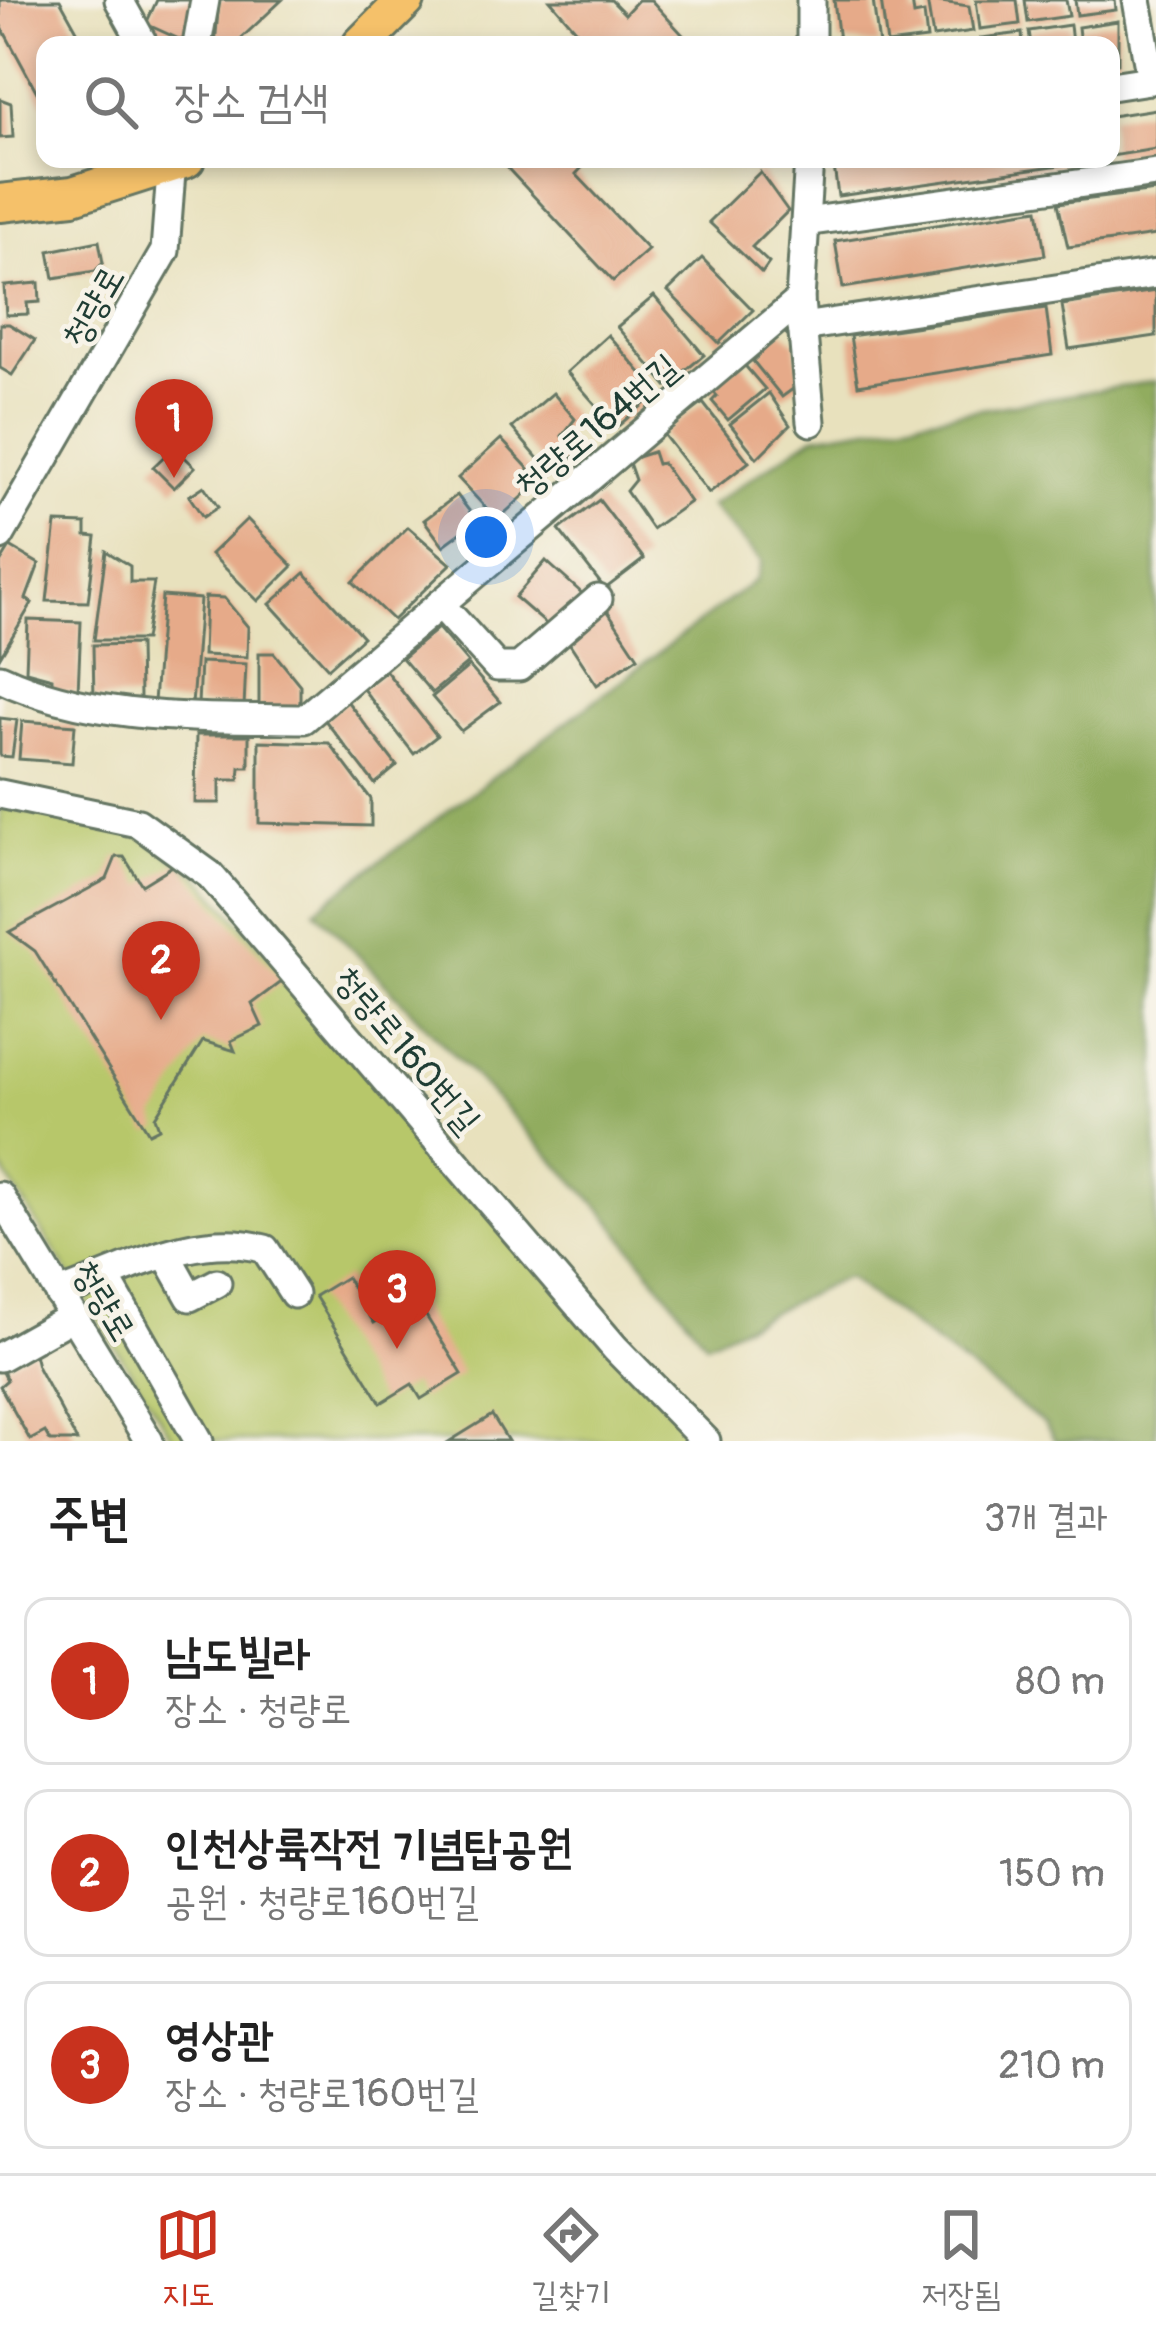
<!DOCTYPE html>
<html lang="ko">
<head>
<meta charset="utf-8">
<style>
	:root { --surface:#fff; --page:#f6f6f6; --text:#222; --muted:#767676; --line:#e0e0e0; --accent:#c8321e }
	body { margin:0; font-family:Pangolin,"Poor Story",sans-serif; background:var(--page); color:var(--text) }
	.you { position:absolute; left:486px; top:537px; width:42px; height:42px; margin:-30px; border:9px solid #fff; border-radius:50%; background:#1a73e8; box-shadow:0 0 0 18px #1a73e833 }
	.badge { display:grid; place-items:center; width:78px; height:78px; border-radius:50%; background:var(--accent); color:#fff; font-size:39px; font-weight:700 }
	.pin { position:absolute; translate:-50% -99px; filter:drop-shadow(0 3px 6px #0008) }
	.pin::after { content:''; position:absolute; top:63px; width:42px; height:36px; background:inherit; clip-path:polygon(0 0,100% 0,50% 100%) }
	.list { margin:0; padding:0; list-style:none }
	h2 { display:flex; justify-content:space-between; align-items:center; height:156px; margin:0; padding:0 48px; font-size:51px }
	h2 small { font-size:39px; font-weight:400; color:var(--muted) }
	.list li { display:grid; grid-template-columns:78px 1fr auto; gap:36px; align-items:center; box-sizing:border-box; height:168px; margin:0 24px 24px; padding:0 24px; border:3px solid var(--line); border-radius:24px }
	.list b { display:block; font-size:45px; white-space:nowrap }
	.list p { margin:0; font-size:39px; white-space:nowrap; color:var(--muted) }
	.list em { font-size:39px; font-style:normal; color:var(--muted) }
	.icon { flex:none; width:66px; height:66px; fill:none; stroke:currentColor; stroke-width:2; stroke-linecap:round; stroke-linejoin:round }
	.map { position:relative; flex:none; width:1156px; height:1441px; overflow:hidden }
	.search { position:absolute; background:var(--surface); box-shadow:0 6px 18px #0003; left:36px; right:36px; top:36px; height:132px; display:flex; align-items:center; gap:30px; box-sizing:border-box; padding:0 42px; border-radius:24px; color:var(--muted); font-size:45px }
	.sheet { height:732px; background:var(--surface) }
	nav { display:flex; justify-content:space-around; align-items:center; box-sizing:border-box; height:168px; border-top:3px solid var(--line); background:var(--surface); font-size:33px; color:var(--muted) }
	nav a { display:grid; justify-items:center; gap:6px }
	nav .on { color:var(--accent) }
	.map>svg:first-child { display:block }
	.green { fill:#b7c76a; stroke:#6b824f; stroke-width:3 }
	.forest { fill:#91ac5e; stroke:#587449; stroke-width:3 }
	.building { fill:#e6aa89 }
	.lines { fill:none; stroke-linecap:round; stroke-linejoin:round }
	.minor-casing { stroke:#657664; stroke-width:33 }
	.major-casing { stroke:#657664; stroke-width:42 }
	.minor { stroke:#fff; stroke-width:27 }
	.major { stroke:#f5c16b; stroke-width:36 }
	.labels { text-anchor:middle; stroke-width:9; stroke-linejoin:round; paint-order:stroke }
	.street-label { font-size:36px; fill:#1f3d34; stroke:#f7f3e8 }
</style>
</head>
<body>
<div class="map">
<svg width="1156" height="1441" viewBox="0 0 1156 1441">
	<rect width="100%" height="100%" fill="#f7f3e8"/>
	<filter id="ink" filterUnits="userSpaceOnUse"><feTurbulence type="fractalNoise" baseFrequency=".00833" numOctaves="2"/><feDisplacementMap in="SourceGraphic" scale="24" xChannelSelector="R" yChannelSelector="G"/><feConvolveMatrix kernelMatrix="1 2 1 2 8 2 1 2 1" color-interpolation-filters="sRGB"/></filter>
	<filter id="wash" filterUnits="userSpaceOnUse"><feTurbulence type="fractalNoise" baseFrequency=".004" numOctaves="4" result="noise"/><feDisplacementMap in="SourceGraphic" scale="48" xChannelSelector="R" yChannelSelector="G"/><feGaussianBlur stdDeviation="2.7" result="paint"/><feColorMatrix in="noise" values="0 0 0 0 0 0 0 0 0 0 0 0 0 0 0 0 0 1.4 0 .05"/><feComposite in="paint" operator="in"/></filter>
	<g filter="url(#wash)">
		<rect width="100%" height="100%" fill="#e8e1bd"/>
		<polygon class="green" points="0,806 133,830 198,875 698,1441 175,1441 0,1165"/>
		<polygon class="forest" points="1156,381 1156,1441 1055,1441 1045,1424 846,1277 706,1343 603,1211 315,910 756,580 762,562 710,506 814,436"/>
		<g id="blocks">
			<g class="building">
				<polygon points="0,0 60,0 85,45 45,45 45,107 0,24"/>
				<polygon points="157,0 194,0 188,43 146,24"/>
				<polygon points="219,0 282,0 234,45 215,45"/>
				<polygon points="550,0 611,0 625,14 638,0 651,0 692,45 589,45"/>
				<polygon points="834,0 873,0 879,45 839,41"/>
				<polygon points="881,0 912,0 914,15 924,13 927,39 887,44"/>
				<polygon points="927,0 969,6 973,31 933,37"/>
				<polygon points="976,0 1017,0 1020,24 980,29"/>
				<polygon points="1025,0 1066,0 1069,16 1028,22"/>
				<polygon points="1075,0 1115,0 1116,10 1077,15"/>
				<polygon points="1118,21 1118,63 1111,64 1111,45 1080,45 1078,27"/>
				<polygon points="1070,25 1072,43 1031,45 1029,31"/>
				<polygon points="1022,33 1023,45 982,45 981,38"/>
				<polygon points="0,99 11,103 13,137 0,138"/>
				<polygon points="1156,109 1156,149 1111,156 1111,116"/>
				<polygon points="499,159 590,159 576,174 648,250 613,281"/>
				<polygon points="833,159 1083,159 1083,162 838,196"/>
				<polygon points="760,172 788,211 752,247 769,263 762,273 709,222"/>
				<polygon points="1156,191 1156,235 1068,247 1058,203"/>
				<polygon points="1038,209 1045,255 843,288 835,241"/>
				<polygon points="99,241 103,263 95,271 54,278 49,251"/>
				<polygon points="702,258 753,310 719,343 668,291"/>
				<polygon points="39,283 40,302 27,303 28,314 6,315 4,286"/>
				<polygon points="1156,291 1156,336 1069,349 1062,305"/>
				<polygon points="654,296 704,355 667,386 617,327"/>
				<polygon points="1046,308 1052,355 858,385 850,336"/>
				<polygon points="0,324 9,324 35,340 12,375 0,368"/>
				<polygon points="783,331 795,342 801,383 782,397 753,361 766,348 764,342"/>
				<polygon points="608,335 658,392 616,428 567,372"/>
				<polygon points="741,361 765,389 728,420 712,401 717,396 710,388"/>
				<polygon points="553,393 575,419 562,436 577,454 552,475 512,428"/>
				<polygon points="769,393 790,425 757,458 730,424"/>
				<polygon points="703,403 749,462 709,493 663,434"/>
				<polygon points="501,439 540,481 497,520 458,478"/>
				<polygon points="174,447 195,467 174,488 153,467"/>
				<polygon points="653,452 657,464 662,463 690,502 652,529 626,491 635,480 628,460"/>
				<polygon points="204,486 218,507 203,517 189,496"/>
				<polygon points="457,495 477,521 443,546 424,520"/>
				<polygon points="599,500 644,559 605,589 559,530"/>
				<polygon points="247,519 293,566 258,601 211,554"/>
				<polygon points="56,523 86,524 86,536 96,537 88,602 47,601"/>
				<polygon points="408,527 451,564 393,620 353,582"/>
				<polygon points="10,547 39,564 26,599 32,603 0,657 0,563"/>
				<polygon points="106,551 130,566 130,582 154,582 145,640 94,640"/>
				<polygon points="546,561 584,595 553,630 515,597"/>
				<polygon points="305,573 363,637 328,668 270,604"/>
				<polygon points="162,596 200,599 192,705 154,702"/>
				<polygon points="205,597 224,598 248,627 247,657 203,655"/>
				<polygon points="607,610 638,657 597,685 568,641"/>
				<polygon points="28,620 81,622 78,692 52,691 52,678 26,671"/>
				<polygon points="438,628 468,663 432,693 402,658"/>
				<polygon points="139,644 140,698 94,699 93,645"/>
				<polygon points="259,653 274,653 300,685 300,712 259,710"/>
				<polygon points="200,662 246,664 244,707 198,705"/>
				<polygon points="469,666 500,702 461,731 432,697"/>
				<polygon points="386,671 437,736 414,754 363,689"/>
				<polygon points="347,701 397,766 375,784 324,719"/>
				<polygon points="0,718 17,720 12,757 0,756"/>
				<polygon points="22,721 75,725 72,763 19,759"/>
				<polygon points="196,735 249,735 249,767 240,767 239,780 220,780 220,803 195,803"/>
				<polygon points="259,741 329,743 371,799 371,826 259,823"/>
				<polygon points="116,857 124,857 142,885 179,862 283,981 252,1004 262,1026 231,1041 235,1051 203,1041 155,1117 159,1128 149,1133 35,951 9,932 107,879"/>
				<polygon points="346,1277 374,1323 415,1298 462,1374 421,1399 412,1384 381,1403 315,1296"/>
				<polygon points="33,1350 37,1366 77,1441 50,1441 45,1432 30,1440 0,1386 7,1380 1,1368"/>
				<polygon points="492,1415 508,1441 450,1441"/>
			</g>
		</g>
	</g>
	<g filter="url(#ink)">
		<use href="#blocks" fill-opacity="0" stroke="#657664" stroke-width="3"/>
		<g class="lines">
			<defs>
				<g id="minor">
					<polyline points="119,0 144,45"/>
					<polyline points="1137,0 1151,80"/>
					<polyline points="197,45 205,0"/>
					<polyline points="811,45 811,0"/>
					<polyline points="1111,86 1156,79"/>
					<polyline points="809,159 800,300 811,422"/>
					<polyline points="805,222 1156,173"/>
					<polyline points="802,327 1156,274"/>
					<polyline points="0,536 165,251 172,159"/>
					<polyline points="440,604 497,667 519,667 598,599"/>
					<path d="M0 678C94 722 202 717 304 719L800 300"/>
					<polyline points="0,794 138,823 210,875 615,1348 706,1441"/>
					<polyline points="0,1196 149,1441"/>
					<polyline points="167,1256 190,1297 217,1283"/>
					<polyline points="106,1278 199,1441"/>
					<path d="M59 1294C124 1271 196 1229 265 1249L294 1294"/>
					<polyline points="0,1357 73,1316"/>
				</g>
				<g id="major">
					<polyline points="361,45 406,0"/>
					<polyline points="0,203 73,195 186,159"/>
				</g>
			</defs>
			<use href="#minor" class="minor-casing"/>
			<use href="#major" class="major-casing"/>
			<use href="#minor" class="minor"/>
			<use href="#major" class="major"/>
		</g>
	</g>
	<g class="labels">
		<g class="street-label">
			<text transform="translate(92 306) rotate(-60)" y="13">청량로</text>
			<text transform="translate(596 425) rotate(-40)" y="13">청량로164번길</text>
			<text transform="translate(408 1049) rotate(50)" y="13">청량로160번길</text>
			<text transform="translate(105 1300) rotate(59)" y="13">청량로</text>
		</g>
	</g>
</svg>
<div class="you"></div>
<div class="pin badge" style="left:174px;top:478px">1</div>
<div class="pin badge" style="left:161px;top:1020px">2</div>
<div class="pin badge" style="left:397px;top:1349px">3</div>
<div class="search"><svg class="icon" aria-label="search" viewBox="0 0 24 24"><circle cx="10" cy="10" r="6"/><path d="M15 15l6 6"/></svg>장소 검색</div>
</div>
<section class="sheet">
<h2>주변<small>3개 결과</small></h2>
<ul class="list">
<li><span class="badge">1</span><div><b>남도빌라</b><p>장소 · 청량로</p></div><em>80 m</em></li>
<li><span class="badge">2</span><div><b>인천상륙작전 기념탑공원</b><p>공원 · 청량로160번길</p></div><em>150 m</em></li>
<li><span class="badge">3</span><div><b>영상관</b><p>장소 · 청량로160번길</p></div><em>210 m</em></li>
</ul>
</section>
<nav>
<a class="on"><svg class="icon" aria-label="map" viewBox="0 0 24 24"><path d="M3 6l6-2 6 2 6-2v14l-6 2-6-2-6 2zM9 4v14M15 6v14"/></svg>지도</a>
<a><svg class="icon" aria-label="directions" viewBox="0 0 24 24"><path d="M12 3l9 9-9 9-9-9zM9 14v-3h6M13 9l2 2-2 2"/></svg>길찾기</a>
<a><svg class="icon" aria-label="saved" viewBox="0 0 24 24"><path d="M7 4h10v16l-5-4-5 4z"/></svg>저장됨</a>
</nav>
</body>
</html>
